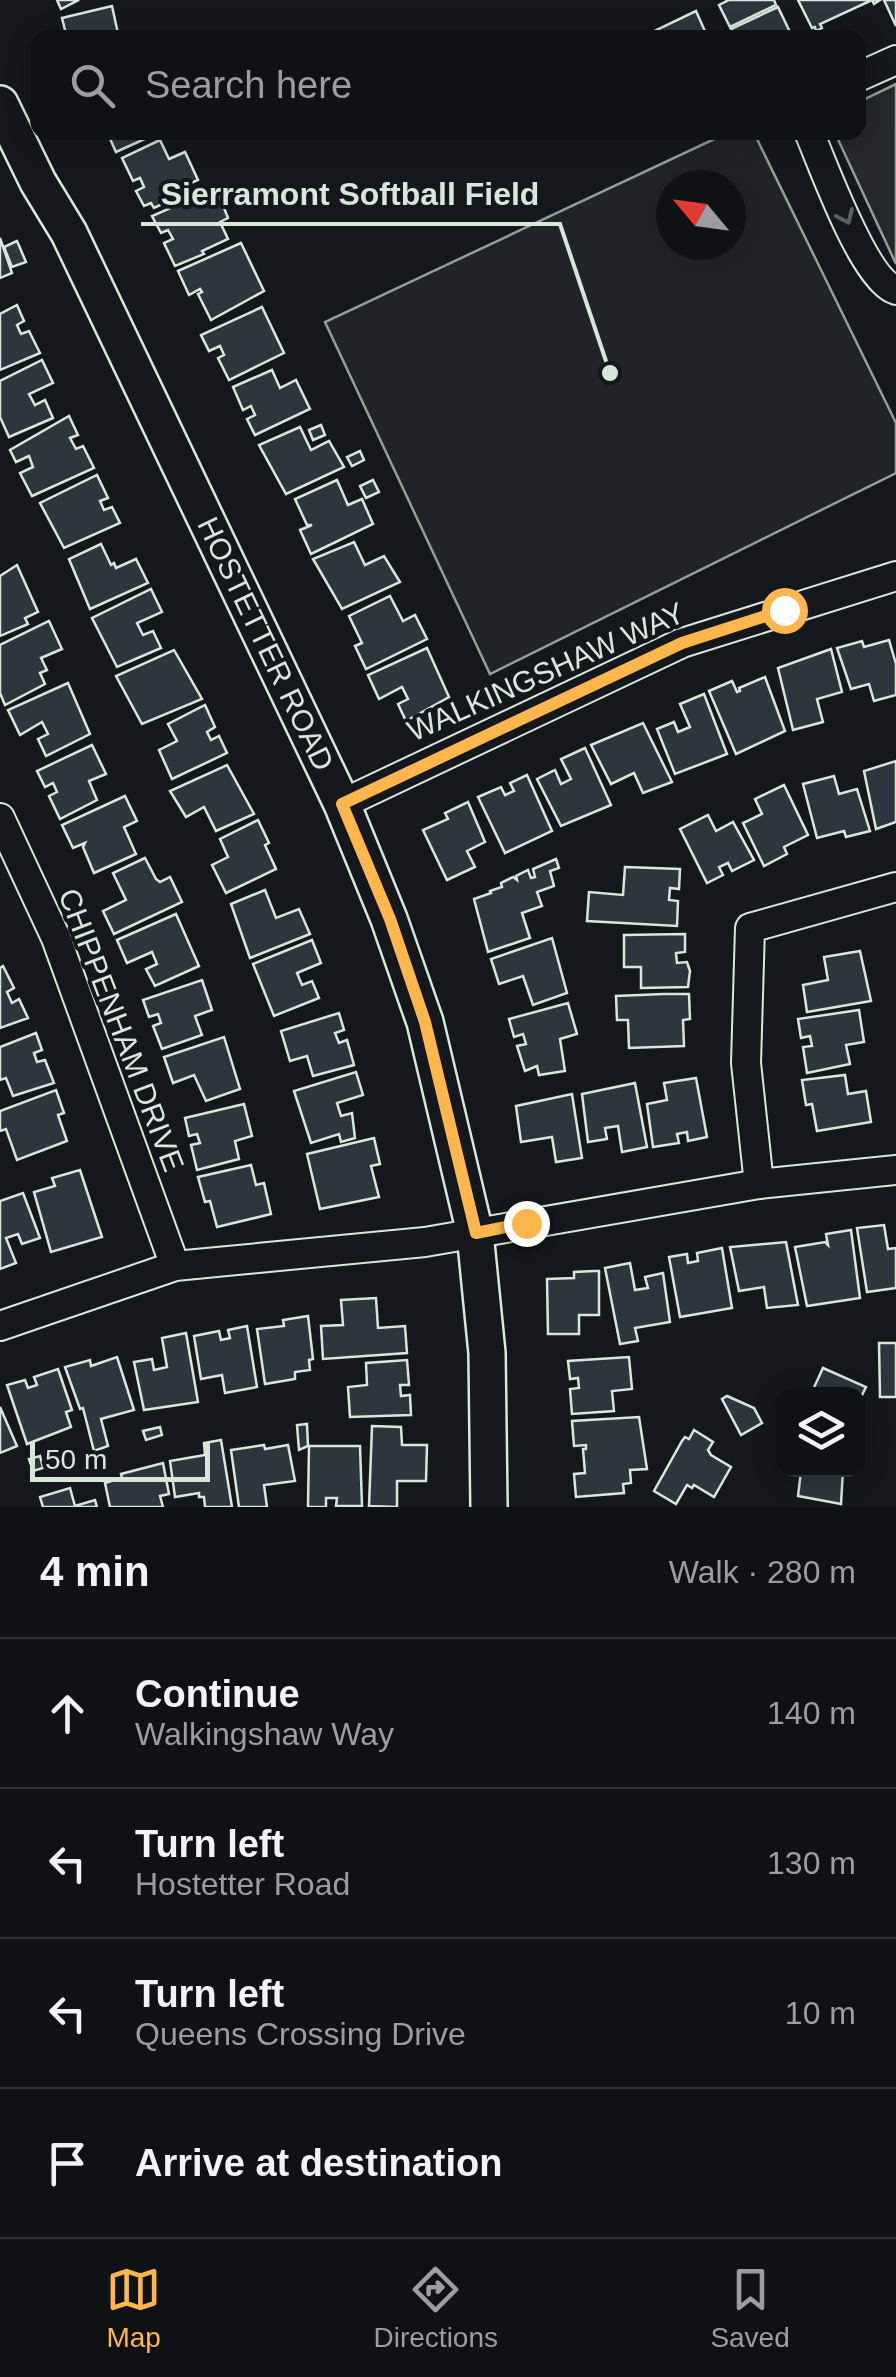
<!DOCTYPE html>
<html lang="en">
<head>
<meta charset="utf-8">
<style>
	:root { --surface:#0f1215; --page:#1d2022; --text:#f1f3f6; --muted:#9b9ea0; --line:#2f3234; --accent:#ffb74d }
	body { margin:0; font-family:Arial,sans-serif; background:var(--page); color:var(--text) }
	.controls { position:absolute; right:30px; bottom:30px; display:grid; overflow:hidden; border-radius:20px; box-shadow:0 5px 25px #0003 }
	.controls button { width:90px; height:90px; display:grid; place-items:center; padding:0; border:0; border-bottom:2px solid var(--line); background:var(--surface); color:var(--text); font:50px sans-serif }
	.compass { position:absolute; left:656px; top:170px; width:90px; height:90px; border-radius:50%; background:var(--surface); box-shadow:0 5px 25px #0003; rotate:299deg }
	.scale { position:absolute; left:30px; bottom:25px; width:180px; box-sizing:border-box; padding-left:10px; border:5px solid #d8e6dc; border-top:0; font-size:28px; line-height:35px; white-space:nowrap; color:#d8e6dc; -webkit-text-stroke:8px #14181c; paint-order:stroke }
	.stop { position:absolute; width:30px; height:30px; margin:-22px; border:8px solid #ffb74d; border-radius:50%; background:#fff }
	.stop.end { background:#ffb74d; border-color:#fff; box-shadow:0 2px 10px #0008 }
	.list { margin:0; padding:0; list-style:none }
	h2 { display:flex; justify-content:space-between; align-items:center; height:130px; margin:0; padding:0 40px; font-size:42px }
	h2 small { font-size:32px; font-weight:400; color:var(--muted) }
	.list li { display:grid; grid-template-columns:65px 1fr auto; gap:30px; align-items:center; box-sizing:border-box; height:150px; padding:0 40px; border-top:2px solid var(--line) }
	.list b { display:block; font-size:38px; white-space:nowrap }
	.list p { margin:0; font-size:32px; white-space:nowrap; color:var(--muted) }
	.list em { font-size:32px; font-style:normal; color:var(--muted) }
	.icon { flex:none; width:55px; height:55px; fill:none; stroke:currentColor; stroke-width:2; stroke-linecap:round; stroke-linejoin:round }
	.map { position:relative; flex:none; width:896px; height:1507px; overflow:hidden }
	.search { position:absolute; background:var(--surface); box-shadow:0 5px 25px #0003; left:30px; right:30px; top:30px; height:110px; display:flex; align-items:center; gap:25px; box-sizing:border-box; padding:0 35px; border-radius:20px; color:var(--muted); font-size:38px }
	.sheet { height:730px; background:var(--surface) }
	nav { display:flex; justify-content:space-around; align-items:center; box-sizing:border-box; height:140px; border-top:2px solid var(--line); background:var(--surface); font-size:28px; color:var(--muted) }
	nav a { display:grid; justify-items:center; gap:5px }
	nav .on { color:var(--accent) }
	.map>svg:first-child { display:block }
	.green { fill:#202428; stroke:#939e99; stroke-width:2.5; fill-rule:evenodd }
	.parking { fill:#24282b; stroke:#939e99; stroke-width:2.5 }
	.building { fill:#2c363c; stroke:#d8e6dc; stroke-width:2.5 }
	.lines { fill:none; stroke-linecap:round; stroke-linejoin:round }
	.minor-casing { stroke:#d8e6dc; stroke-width:32 }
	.major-casing { stroke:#d8e6dc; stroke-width:40 }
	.minor { stroke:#14181c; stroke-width:28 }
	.major { stroke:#14181c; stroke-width:35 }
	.oneway { stroke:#59605f }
	.route { stroke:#ffb74d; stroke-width:12 }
	.labels { text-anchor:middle; stroke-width:8; stroke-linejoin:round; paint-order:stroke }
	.street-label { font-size:30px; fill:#d8e6dc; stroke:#14181c }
	.leader { fill:none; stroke:#d8e6dc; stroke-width:4 }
	.callout-dot { fill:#d8e6dc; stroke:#14181c; stroke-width:4 }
	.callout-label { font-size:32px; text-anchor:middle; font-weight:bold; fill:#d8e6dc; stroke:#14181c; stroke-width:8; stroke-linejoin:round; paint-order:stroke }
</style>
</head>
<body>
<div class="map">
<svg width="896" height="1507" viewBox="0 0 896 1507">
	<rect width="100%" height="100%" fill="#14181c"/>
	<path class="green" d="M727 133H754L896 423V473L490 674 325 322ZM671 185H731V245H671Z"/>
	<polygon class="parking" points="896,84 896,264 835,133 858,132 859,102"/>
	<g class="building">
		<polygon points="57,0 79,0 61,9"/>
		<polygon points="729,0 774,0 776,5 730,27 719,5"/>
		<polygon points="798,0 880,0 874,4 872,0 820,24 822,28 816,31 815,27 812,28"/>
		<polygon points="884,0 896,0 896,26"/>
		<polygon points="112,6 119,38 67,38 62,18"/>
		<polygon points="778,7 789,30 774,38 735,38 731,29"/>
		<polygon points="696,11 708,38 652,38 650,33"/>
		<polygon points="107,132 160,132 116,152"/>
		<polygon points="160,140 169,159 185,152 198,180 163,196 167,202 154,208 151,203 144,206 136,191 144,187 140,178 133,181 122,158"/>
		<polygon points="216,188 228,218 220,222 228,239 202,251 204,254 175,266 164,243 173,239 168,230 161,233 152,216"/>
		<polygon points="0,238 12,273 0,278"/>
		<polygon points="17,241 26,262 12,267 4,247"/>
		<polygon points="241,243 264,291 211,320 198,294 202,292 200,289 189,295 178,271"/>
		<polygon points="17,305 24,321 17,325 21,334 29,331 40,353 0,370 0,314"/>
		<polygon points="262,307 284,353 229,380 218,358 224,355 220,346 209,351 201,335"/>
		<polygon points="42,360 53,383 29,394 35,405 45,400 53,418 9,437 0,417 0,381"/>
		<polygon points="272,370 280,388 296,380 310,409 255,435 247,419 255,415 251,406 243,410 233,387"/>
		<polygon points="69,416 78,435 70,438 76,449 83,446 94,468 32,496 20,473 33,467 29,456 16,462 10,450"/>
		<polygon points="321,425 325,435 313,440 309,430"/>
		<polygon points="300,427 311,450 329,441 344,467 286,494 259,445"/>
		<polygon points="360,451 364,460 352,466 347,457"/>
		<polygon points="97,475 108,498 100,501 104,510 112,507 120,523 64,548 40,503"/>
		<polygon points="337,480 348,505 362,499 373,524 311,554 300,530 312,525 307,525 295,499"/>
		<polygon points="373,480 379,492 366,498 360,486"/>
		<polygon points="354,542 365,565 384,556 400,582 342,609 313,559"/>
		<polygon points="101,544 111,565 114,563 116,568 136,559 148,583 90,609 69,559"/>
		<polygon points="17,565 38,612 25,618 28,624 0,636 0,576"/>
		<polygon points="151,589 162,612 137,623 143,635 153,631 161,648 117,667 92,618"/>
		<polygon points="390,596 403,621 415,615 427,639 366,669 355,646 362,643 349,616"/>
		<polygon points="49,621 62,649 41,658 47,670 40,673 45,684 5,705 0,693 0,645"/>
		<polygon points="889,640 896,664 896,695 874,701 869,684 851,689 837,648 862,641 864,647"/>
		<polygon points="427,648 449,697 406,721 398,704 408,699 402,687 379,699 368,675"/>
		<polygon points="831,649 842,692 817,699 823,722 793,730 778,668"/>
		<polygon points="174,650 202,699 142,724 116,676"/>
		<polygon points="765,677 785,731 736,754 709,691 732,681 737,692 740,691 739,688"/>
		<polygon points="68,683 90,734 46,756 38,739 48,734 42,722 20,735 8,710"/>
		<polygon points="704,694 727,754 675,774 657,729 674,722 678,732 690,727 680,704"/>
		<polygon points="205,705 215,727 207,732 211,740 219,736 227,753 172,779 159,750 177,741 168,724"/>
		<polygon points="643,723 672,782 643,793 634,773 611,784 591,745"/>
		<polygon points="92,745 106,774 89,781 97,800 60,819 49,796 57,792 53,783 45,787 37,771"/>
		<polygon points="585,748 611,805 561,826 537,779 555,770 561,784 571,779 561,759"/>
		<polygon points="896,761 896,822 876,829 864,771"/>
		<polygon points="227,765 254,814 216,831 204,807 186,817 170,791"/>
		<polygon points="527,775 552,831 505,853 478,797 501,787 505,795 514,791 510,783"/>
		<polygon points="834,776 839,794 857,789 870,831 846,837 844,831 817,838 803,784"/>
		<polygon points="784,785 808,835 784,847 787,854 764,866 743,823 762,814 755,799"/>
		<polygon points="125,796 137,821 124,827 136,854 94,873 83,847 85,843 73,848 62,825"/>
		<polygon points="468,802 485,842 467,851 475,867 447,880 423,830 448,819 445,813"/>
		<polygon points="708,815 716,831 733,822 754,860 732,871 728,863 719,867 723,875 707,883 680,829"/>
		<polygon points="258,820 269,843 265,845 276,869 226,893 212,865 228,857 220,839"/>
		<polygon points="145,858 156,879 160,882 170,877 182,902 114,934 103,911 126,900 113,873"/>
		<polygon points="556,859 559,868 550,871 554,886 537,892 542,906 522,913 530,938 488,952 474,899 491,893 490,891 502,887 501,883 513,877 517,880 516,876 528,870 531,878 535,877 533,869"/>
		<polygon points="625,867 680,869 679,889 670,888 669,900 678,901 677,926 587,921 589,892 623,895"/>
		<polygon points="265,890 276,918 299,909 310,934 250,958 231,904"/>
		<polygon points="176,914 199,966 155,986 146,969 157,964 152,952 127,963 117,940"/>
		<polygon points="685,934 685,952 676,953 677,963 687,962 690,971 688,987 641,988 641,967 624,967 624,935"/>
		<polygon points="552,938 567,993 533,1005 523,976 499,984 491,959"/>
		<polygon points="312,940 321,963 297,973 302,985 312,981 319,998 274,1016 253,964"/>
		<polygon points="860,951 871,1001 807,1012 803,985 828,980 824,957"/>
		<polygon points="3,966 14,988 7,992 12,1003 19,999 28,1018 0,1028 0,968"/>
		<polygon points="202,980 212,1010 195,1016 202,1035 162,1049 153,1026 161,1023 158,1014 149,1017 143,1000"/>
		<polygon points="663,994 689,994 690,1019 683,1020 684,1046 629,1048 628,1020 617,1020 616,996"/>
		<polygon points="568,1003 577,1034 560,1039 565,1071 539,1075 537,1066 525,1071 517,1046 526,1044 523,1034 514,1037 509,1019"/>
		<polygon points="859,1010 864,1042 846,1045 850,1064 807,1073 803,1047 812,1046 810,1036 801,1038 798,1019"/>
		<polygon points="339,1013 344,1030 335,1033 339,1043 347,1040 354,1065 313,1076 307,1056 290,1061 281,1031"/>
		<polygon points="36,1033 42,1050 34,1053 37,1062 45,1060 54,1083 13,1096 6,1078 0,1080 0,1047"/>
		<polygon points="224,1037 240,1089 206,1101 194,1075 173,1083 164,1057"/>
		<polygon points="356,1072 363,1095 337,1103 341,1116 352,1113 355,1138 341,1142 339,1134 311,1143 294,1091"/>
		<polygon points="845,1075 848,1094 866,1091 871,1122 817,1131 812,1104 806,1105 802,1080"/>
		<polygon points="696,1078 707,1137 688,1141 687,1132 677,1134 679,1143 653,1147 647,1104 667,1100 664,1083"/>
		<polygon points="635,1083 647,1147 622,1152 618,1126 605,1128 607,1139 588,1142 582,1094"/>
		<polygon points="56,1090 64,1113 58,1115 67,1141 17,1160 6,1129 0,1131 0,1111"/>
		<polygon points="572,1094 582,1158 556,1162 552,1137 521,1142 516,1106"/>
		<polygon points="244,1104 252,1136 235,1141 239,1159 197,1170 191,1145 200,1143 197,1134 189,1136 185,1118"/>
		<polygon points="374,1138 380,1164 371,1166 379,1197 320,1209 307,1154"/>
		<polygon points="251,1165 256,1185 264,1183 271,1214 217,1227 210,1201 205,1202 198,1177"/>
		<polygon points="80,1170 102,1237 51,1252 34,1192 55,1186 52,1178"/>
		<polygon points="23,1193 40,1238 22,1244 18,1234 6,1238 16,1263 0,1269 0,1201"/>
		<polygon points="884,1225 888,1249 896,1248 896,1288 867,1292 857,1228"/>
		<polygon points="851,1230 860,1298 807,1306 795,1247 825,1242 828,1245 826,1234"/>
		<polygon points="786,1242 798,1305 767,1308 764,1287 739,1291 730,1247"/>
		<polygon points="722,1248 732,1308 680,1317 669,1257 687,1254 688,1263 698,1261 697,1253"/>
		<polygon points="630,1263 635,1290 648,1288 645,1277 663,1273 670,1322 635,1328 638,1341 620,1344 605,1268"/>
		<polygon points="594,1271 599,1271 599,1315 579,1315 579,1334 548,1334 547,1279 574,1278 574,1272"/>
		<polygon points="376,1298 378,1328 405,1326 407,1353 323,1359 321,1326 343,1325 341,1300"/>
		<polygon points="308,1316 313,1359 309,1360 310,1370 295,1372 295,1379 265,1384 257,1329 284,1326 283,1320"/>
		<polygon points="247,1326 257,1387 225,1393 222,1375 201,1379 194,1336 219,1331 221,1340 230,1338 228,1330"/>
		<polygon points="186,1333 198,1402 144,1410 134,1362 152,1359 154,1370 167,1367 162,1338"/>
		<polygon points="879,1343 896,1343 896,1397 880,1397"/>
		<polygon points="117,1357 134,1410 101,1419 108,1446 94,1451 83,1408 80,1409 65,1367 90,1360 91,1366"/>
		<polygon points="629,1357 632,1389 612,1391 614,1411 572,1414 570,1389 579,1388 578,1378 570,1379 568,1361"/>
		<polygon points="407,1360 409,1385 400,1385 401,1396 410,1395 411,1415 350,1417 348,1387 367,1385 366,1363"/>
		<polygon points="823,1368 866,1387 858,1403 858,1394 797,1394 799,1389 811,1394"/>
		<polygon points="58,1369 72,1410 66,1412 71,1427 27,1444 7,1385 25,1380 28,1388 37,1385 34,1377"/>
		<polygon points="727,1396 754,1408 762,1423 741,1435 722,1399"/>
		<polygon points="0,1407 17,1446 0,1453"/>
		<polygon points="639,1417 647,1469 630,1470 631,1483 623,1484 624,1493 576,1497 574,1474 585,1473 583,1449 586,1449 586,1445 574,1446 572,1421"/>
		<polygon points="307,1424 308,1446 299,1450 297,1425"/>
		<polygon points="372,1426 401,1427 402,1445 427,1445 426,1481 397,1481 397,1507 369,1506"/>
		<polygon points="160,1427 162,1435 146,1440 143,1431"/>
		<polygon points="694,1430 713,1442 708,1450 711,1455 731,1467 714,1497 694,1485 692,1488 687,1485 676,1504 654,1491 682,1441 685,1437 689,1439"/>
		<polygon points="221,1440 232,1507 205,1507 204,1497 199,1497 199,1493 175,1497 170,1461 205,1455 204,1443"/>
		<polygon points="264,1445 265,1449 288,1445 295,1481 264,1485 267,1507 239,1507 231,1450"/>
		<polygon points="309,1446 360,1446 362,1506 336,1506 337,1498 326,1498 326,1507 308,1507"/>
		<polygon points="40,1456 43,1468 33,1471 29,1459"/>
		<polygon points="163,1463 169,1494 160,1496 163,1507 110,1507 105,1483 122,1478 121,1474"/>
		<polygon points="793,1470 843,1470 841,1504 798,1496 801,1471"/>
		<polygon points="70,1488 75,1506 95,1500 97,1507 43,1507 40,1497"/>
	</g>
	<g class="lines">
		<defs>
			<g id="minor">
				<polyline points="858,77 896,60"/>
				<path d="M809 132C824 167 864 280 896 290"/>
				<polyline points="342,804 682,643 896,576"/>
				<polyline points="0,818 56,938 175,1266"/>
				<polyline points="759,1184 746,1063 750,928 896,887"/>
				<polyline points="0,1326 175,1266 425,1242 759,1184 896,1170"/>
			</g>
			<g id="major">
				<path id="s1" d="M0 104 38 182 69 233 342 804 389 919 425 1022 475 1233 487 1353 489 1507"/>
			</g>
		</defs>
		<use href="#minor" class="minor-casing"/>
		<use href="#major" class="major-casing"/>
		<use href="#minor" class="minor"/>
		<use href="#major" class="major"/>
	</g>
	<defs><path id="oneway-chevron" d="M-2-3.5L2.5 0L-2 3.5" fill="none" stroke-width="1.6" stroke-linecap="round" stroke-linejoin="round" transform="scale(2.5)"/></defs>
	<use class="oneway" href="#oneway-chevron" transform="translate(846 217) rotate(66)"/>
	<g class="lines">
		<polyline class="route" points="526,1223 476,1233 425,1022 390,919 342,804 682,643 784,610"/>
	</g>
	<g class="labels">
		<g class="street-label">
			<text dy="10" stroke="none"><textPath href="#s1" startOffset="602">HOSTETTER ROAD</textPath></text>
			<text transform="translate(546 672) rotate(-24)" y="10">WALKINGSHAW WAY</text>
			<text transform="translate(121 1030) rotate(69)" y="10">CHIPPENHAM DRIVE</text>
		</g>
	</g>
	<path class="leader" d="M610 373L560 224H141"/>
	<circle class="callout-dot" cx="610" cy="373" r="10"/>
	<g class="callout-label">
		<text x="350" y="205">Sierramont Softball Field</text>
	</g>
</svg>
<div class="controls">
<button><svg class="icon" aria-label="layers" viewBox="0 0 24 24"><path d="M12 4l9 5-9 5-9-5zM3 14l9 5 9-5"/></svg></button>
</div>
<svg class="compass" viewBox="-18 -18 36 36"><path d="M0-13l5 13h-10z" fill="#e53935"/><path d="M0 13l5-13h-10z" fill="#9b9ea0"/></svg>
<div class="scale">50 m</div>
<div class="stop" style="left:784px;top:610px"></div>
<div class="stop end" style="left:526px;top:1223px"></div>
<div class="search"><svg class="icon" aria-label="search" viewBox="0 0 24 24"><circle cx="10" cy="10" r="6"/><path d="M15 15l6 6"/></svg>Search here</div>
</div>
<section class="sheet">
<h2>4 min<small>Walk · 280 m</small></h2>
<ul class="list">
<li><svg class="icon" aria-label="ahead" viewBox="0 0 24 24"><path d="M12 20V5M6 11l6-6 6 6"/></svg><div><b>Continue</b><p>Walkingshaw Way</p></div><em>140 m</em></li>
<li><svg class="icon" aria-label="left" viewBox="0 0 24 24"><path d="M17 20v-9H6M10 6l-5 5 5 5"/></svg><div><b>Turn left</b><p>Hostetter Road</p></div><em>130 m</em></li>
<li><svg class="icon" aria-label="left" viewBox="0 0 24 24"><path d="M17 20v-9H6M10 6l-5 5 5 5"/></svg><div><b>Turn left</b><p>Queens Crossing Drive</p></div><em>10 m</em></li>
<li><svg class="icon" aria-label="arrive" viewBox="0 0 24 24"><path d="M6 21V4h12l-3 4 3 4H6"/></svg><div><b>Arrive at destination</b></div></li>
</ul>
</section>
<nav>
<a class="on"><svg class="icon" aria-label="map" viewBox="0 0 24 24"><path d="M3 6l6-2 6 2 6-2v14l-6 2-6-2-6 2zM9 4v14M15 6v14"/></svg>Map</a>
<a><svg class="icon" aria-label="directions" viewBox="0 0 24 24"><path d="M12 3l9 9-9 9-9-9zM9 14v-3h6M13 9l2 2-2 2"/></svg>Directions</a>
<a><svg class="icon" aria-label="saved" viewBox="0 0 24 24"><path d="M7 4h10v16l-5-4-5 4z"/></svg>Saved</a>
</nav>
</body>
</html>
